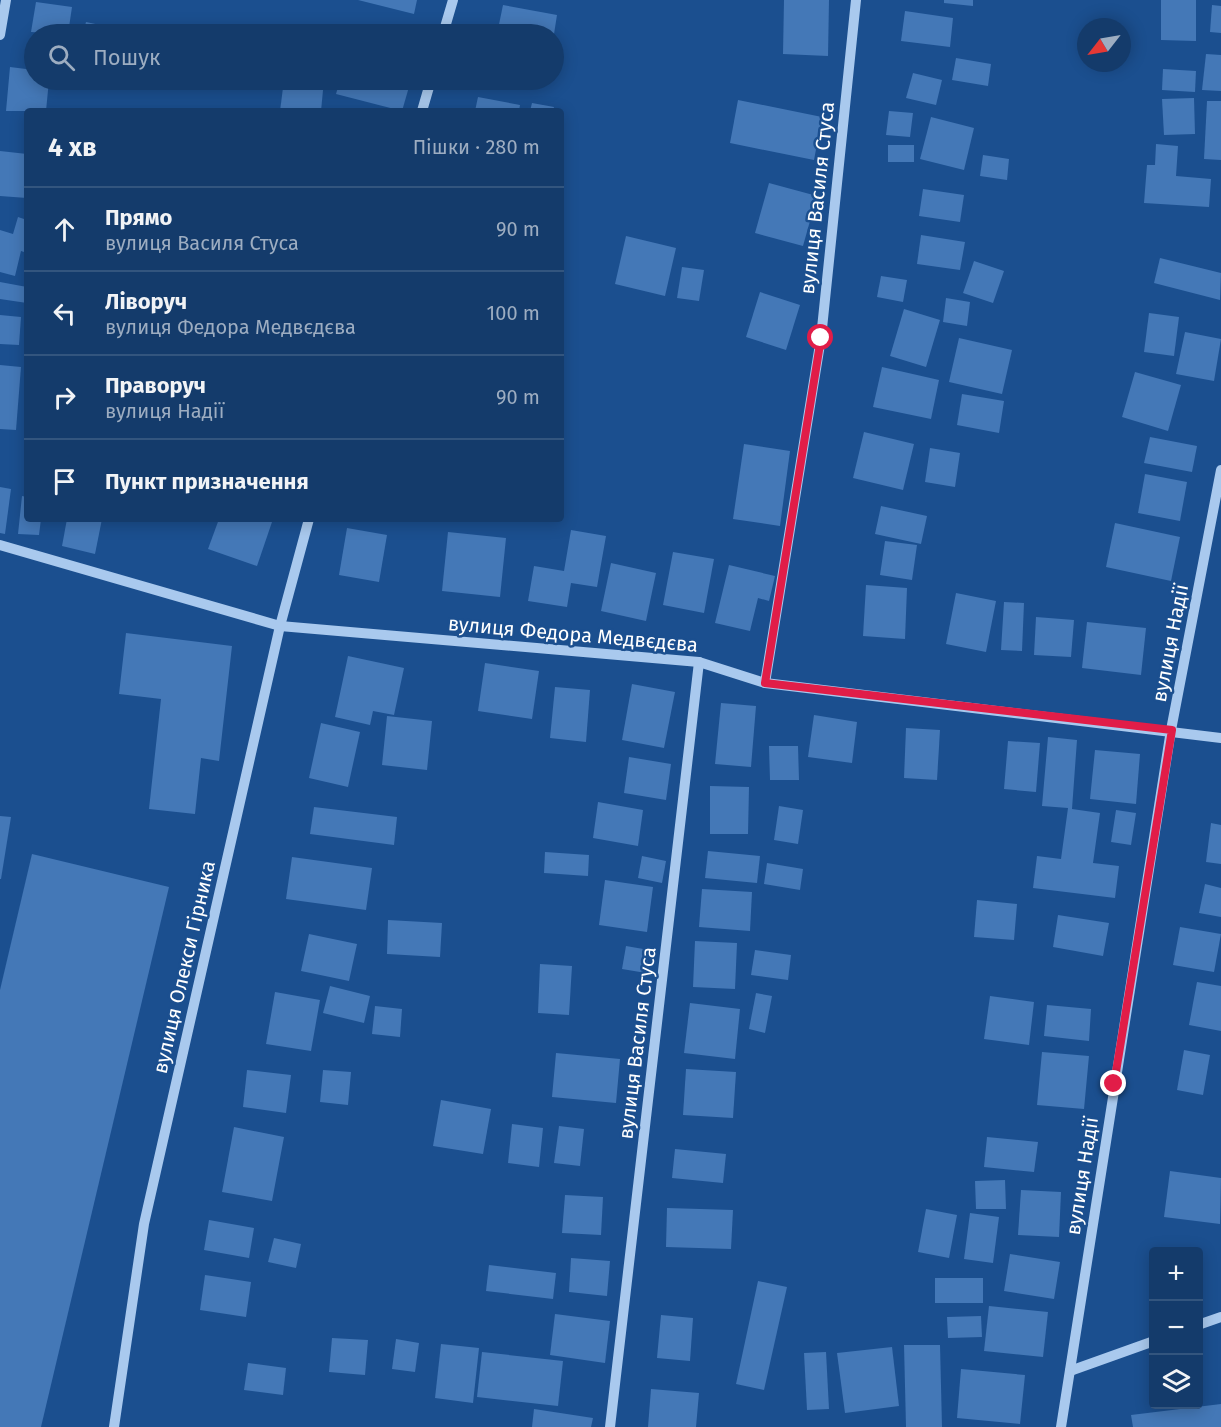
<!DOCTYPE html>
<html lang="uk">
<head>
<meta charset="utf-8">
<style>
	:root { --surface:#143b6b; --page:#214673; --text:#f1f3f6; --muted:#9dadc1; --line:#33557e }
	body { margin:0; font-family:"Fira Sans",sans-serif; background:var(--page); color:var(--text) }
	.controls { position:absolute; right:18px; bottom:18px; display:grid; overflow:hidden; border-radius:6px; box-shadow:0 3px 15px #0003 }
	.controls button { width:54px; height:54px; display:grid; place-items:center; padding:0; border:0; border-bottom:2px solid var(--line); background:var(--surface); color:var(--text); font:30px sans-serif }
	.compass { position:absolute; left:1077px; top:18px; width:54px; height:54px; border-radius:50%; background:var(--surface); box-shadow:0 3px 15px #0003; rotate:239deg }
	.stop { position:absolute; width:18px; height:18px; margin:-14px; border:4px solid #e11d48; border-radius:50%; background:#fff }
	.stop.end { background:#e11d48; border-color:#fff; box-shadow:0 2px 6px #0008 }
	.list { margin:0; padding:0; list-style:none }
	h2 { display:flex; justify-content:space-between; align-items:center; height:78px; margin:0; padding:0 24px; font-size:26px }
	h2 small { font-size:20px; font-weight:400; color:var(--muted) }
	.list li { display:grid; grid-template-columns:39px 1fr auto; gap:18px; align-items:center; box-sizing:border-box; height:84px; padding:0 24px; border-top:2px solid var(--line) }
	.list b { display:block; font-size:22px; white-space:nowrap }
	.list p { margin:0; font-size:20px; white-space:nowrap; color:var(--muted) }
	.list em { font-size:20px; font-style:normal; color:var(--muted) }
	.icon { flex:none; width:33px; height:33px; fill:none; stroke:currentColor; stroke-width:2; stroke-linecap:round; stroke-linejoin:round }
	.map { position:relative; flex:none; width:1221px; height:1427px; overflow:hidden }
	.search { position:absolute; background:var(--surface); box-shadow:0 3px 15px #0003; left:24px; top:24px; width:540px; height:66px; display:flex; align-items:center; gap:15px; box-sizing:border-box; padding:0 21px; border-radius:33px; color:var(--muted); font-size:22px }
	.panel { position:absolute; background:var(--surface); box-shadow:0 3px 15px #0003; left:24px; top:108px; width:540px; height:414px; border-radius:6px }
	.map>svg:first-child { display:block }
	.building { fill:#4478b7 }
	.lines { fill:none; stroke-linecap:round; stroke-linejoin:round }
	.minor { stroke:#a9c9ee; stroke-width:10 }
	.route { stroke:#e11d48; stroke-width:8 }
	.labels { text-anchor:middle; stroke-width:5; stroke-linejoin:round; paint-order:stroke }
	.street-label { font-size:20px; fill:#fff; stroke:#1b4f8f }
</style>
</head>
<body>
<div class="map">
<svg width="1221" height="1427" viewBox="0 0 1221 1427">
	<rect width="100%" height="100%" fill="#1b4f8f"/>
	<g class="building">
		<polygon points="358,0 417,0 414,14"/>
		<polygon points="784,0 829,0 828,56 783,54"/>
		<polygon points="944,0 973,0 973,6 944,3"/>
		<polygon points="1161,0 1196,0 1196,41 1161,40"/>
		<polygon points="36,2 72,7 68,34 31,32"/>
		<polygon points="503,5 557,15 554,34 497,34"/>
		<polygon points="1212,5 1221,6 1221,33 1210,32"/>
		<polygon points="905,11 953,18 950,47 901,41"/>
		<polygon points="86,22 119,29 118,34 83,34"/>
		<polygon points="369,28 388,34 367,34"/>
		<polygon points="1206,54 1221,55 1221,91 1202,90"/>
		<polygon points="956,58 991,64 988,86 952,80"/>
		<polygon points="10,67 34,70 34,80 49,80 46,111 6,111"/>
		<polygon points="1163,69 1196,71 1195,92 1162,90"/>
		<polygon points="913,73 942,80 936,105 906,98"/>
		<polygon points="284,80 324,80 321,111 280,111"/>
		<polygon points="340,80 411,80 402,111 336,94"/>
		<polygon points="478,97 520,105 519,111 475,111"/>
		<polygon points="1194,98 1195,134 1164,135 1162,99"/>
		<polygon points="738,100 822,117 814,160 730,143"/>
		<polygon points="1207,101 1221,101 1221,160 1204,159"/>
		<polygon points="532,103 554,107 553,111 530,111"/>
		<polygon points="889,111 913,113 910,137 886,135"/>
		<polygon points="931,117 974,128 964,170 920,159"/>
		<polygon points="1156,144 1178,146 1176,176 1211,179 1209,207 1144,203 1147,165 1155,165"/>
		<rect x="888" y="145" width="26" height="17"/>
		<polygon points="0,151 27,154 27,198 0,196"/>
		<polygon points="983,155 1009,159 1007,180 980,176"/>
		<polygon points="769,183 817,196 803,246 755,233"/>
		<polygon points="923,189 964,195 960,222 919,216"/>
		<polygon points="18,217 27,220 27,253 21,251 15,276 0,272 0,230 13,234"/>
		<polygon points="921,235 965,242 960,270 917,264"/>
		<polygon points="626,236 676,248 665,296 615,284"/>
		<polygon points="1160,258 1221,273 1220,300 1154,283"/>
		<polygon points="974,261 1004,271 993,303 963,293"/>
		<polygon points="682,267 704,270 699,301 677,298"/>
		<polygon points="881,276 907,280 903,302 877,297"/>
		<polygon points="0,282 27,287 27,303 0,299"/>
		<polygon points="760,292 800,305 786,350 746,337"/>
		<polygon points="946,298 970,302 967,326 943,322"/>
		<polygon points="904,309 940,320 926,367 890,356"/>
		<polygon points="1149,313 1179,317 1174,356 1144,352"/>
		<polygon points="0,315 21,317 19,345 0,344"/>
		<polygon points="1185,332 1221,339 1214,381 1176,374"/>
		<polygon points="959,338 1012,350 1002,394 949,382"/>
		<polygon points="0,365 21,367 16,430 0,429"/>
		<polygon points="882,367 939,380 931,419 873,407"/>
		<polygon points="1135,372 1181,385 1168,431 1122,417"/>
		<polygon points="962,394 1004,401 999,433 957,425"/>
		<polygon points="864,432 914,444 903,490 853,478"/>
		<polygon points="1150,437 1197,446 1192,472 1144,463"/>
		<polygon points="744,444 790,451 780,526 733,519"/>
		<polygon points="930,448 960,453 955,487 925,482"/>
		<polygon points="1145,474 1187,482 1180,521 1138,513"/>
		<polygon points="0,487 11,489 5,534 0,533"/>
		<polygon points="22,496 27,497 27,519 41,519 39,535 18,534"/>
		<polygon points="881,506 927,516 921,544 875,534"/>
		<polygon points="67,519 102,519 95,554 62,546"/>
		<polygon points="219,519 263,519 272,522 257,566 208,549"/>
		<polygon points="1115,523 1180,537 1171,581 1106,567"/>
		<polygon points="347,528 387,535 379,582 339,575"/>
		<polygon points="571,530 606,536 597,587 571,583 567,607 528,601 534,566 564,571"/>
		<polygon points="448,532 506,538 500,597 442,591"/>
		<polygon points="885,541 917,545 912,580 880,575"/>
		<polygon points="673,552 714,559 704,613 663,605"/>
		<polygon points="611,563 656,573 646,621 601,611"/>
		<polygon points="729,565 775,576 769,601 758,598 750,631 715,623"/>
		<polygon points="866,585 907,588 905,639 863,636"/>
		<polygon points="956,593 996,601 986,652 946,644"/>
		<polygon points="1004,602 1024,603 1022,651 1001,650"/>
		<polygon points="1036,617 1074,620 1071,657 1034,655"/>
		<polygon points="1087,622 1146,628 1141,675 1082,668"/>
		<polygon points="126,633 232,646 219,761 201,758 195,814 149,809 161,699 119,694"/>
		<polygon points="348,656 404,668 394,715 373,711 370,725 335,717"/>
		<polygon points="485,663 539,671 532,719 478,711"/>
		<polygon points="632,684 675,692 664,748 622,740"/>
		<polygon points="555,687 590,690 586,742 550,738"/>
		<polygon points="721,703 756,706 751,767 715,764"/>
		<polygon points="814,715 857,722 852,763 808,757"/>
		<polygon points="387,716 432,721 427,770 382,765"/>
		<polygon points="321,723 360,732 348,787 309,778"/>
		<polygon points="906,728 940,730 937,780 904,778"/>
		<polygon points="1048,737 1077,740 1072,809 1100,813 1093,863 1119,866 1115,898 1033,888 1037,856 1061,859 1068,808 1042,806"/>
		<polygon points="1008,741 1040,743 1036,792 1004,789"/>
		<polygon points="769,746 798,746 799,780 770,780"/>
		<polygon points="1095,750 1140,754 1136,804 1090,799"/>
		<polygon points="629,757 671,764 666,800 624,793"/>
		<polygon points="710,786 749,787 748,834 710,834"/>
		<polygon points="598,802 643,810 638,846 593,838"/>
		<polygon points="779,806 803,810 798,844 774,840"/>
		<polygon points="314,807 397,817 394,845 310,834"/>
		<polygon points="1116,810 1136,813 1131,845 1111,842"/>
		<polygon points="0,816 11,817 1,879 0,879"/>
		<polygon points="1211,823 1221,825 1221,864 1206,862"/>
		<polygon points="708,851 760,856 757,883 705,878"/>
		<polygon points="545,852 589,855 588,876 544,873"/>
		<polygon points="32,854 169,887 41,1427 0,1427 0,990"/>
		<polygon points="642,856 666,861 662,883 638,878"/>
		<polygon points="292,857 372,868 366,910 286,899"/>
		<polygon points="767,863 803,869 800,890 764,884"/>
		<polygon points="605,880 653,887 647,932 599,925"/>
		<polygon points="1205,884 1221,888 1221,917 1199,913"/>
		<polygon points="702,889 752,892 750,931 699,927"/>
		<polygon points="977,900 1017,904 1014,940 974,937"/>
		<polygon points="1058,915 1109,923 1103,956 1053,947"/>
		<polygon points="388,920 442,923 440,957 387,954"/>
		<polygon points="1180,927 1221,934 1214,972 1173,965"/>
		<polygon points="309,934 357,944 349,981 301,971"/>
		<polygon points="695,941 737,943 735,989 693,987"/>
		<polygon points="626,946 649,950 646,973 622,969"/>
		<polygon points="755,950 791,955 788,980 751,975"/>
		<polygon points="540,964 572,966 569,1015 538,1013"/>
		<polygon points="1197,982 1221,986 1221,1031 1189,1025"/>
		<polygon points="330,986 370,996 364,1023 323,1013"/>
		<polygon points="275,992 320,1000 311,1051 266,1044"/>
		<polygon points="756,993 772,996 765,1033 749,1029"/>
		<polygon points="990,996 1034,1002 1029,1045 984,1039"/>
		<polygon points="690,1003 740,1009 735,1059 684,1053"/>
		<polygon points="1047,1005 1091,1009 1089,1041 1044,1036"/>
		<polygon points="375,1006 402,1009 400,1037 372,1034"/>
		<polygon points="1184,1050 1210,1055 1203,1095 1177,1090"/>
		<polygon points="1042,1052 1089,1056 1084,1109 1037,1105"/>
		<polygon points="556,1053 620,1059 616,1103 552,1097"/>
		<polygon points="686,1069 736,1072 733,1118 683,1115"/>
		<polygon points="247,1070 291,1075 286,1113 243,1107"/>
		<polygon points="323,1070 351,1072 348,1105 320,1102"/>
		<polygon points="441,1100 491,1109 483,1154 433,1146"/>
		<polygon points="512,1124 543,1128 539,1167 508,1163"/>
		<polygon points="559,1126 584,1129 580,1166 554,1163"/>
		<polygon points="234,1127 284,1137 272,1201 222,1192"/>
		<polygon points="987,1137 1038,1142 1034,1172 984,1167"/>
		<polygon points="675,1149 726,1154 723,1183 672,1178"/>
		<polygon points="1170,1171 1221,1178 1220,1224 1164,1217"/>
		<polygon points="1005,1180 1006,1209 976,1209 975,1181"/>
		<polygon points="1021,1190 1061,1192 1059,1237 1018,1235"/>
		<polygon points="565,1195 603,1197 601,1235 562,1233"/>
		<polygon points="667,1208 733,1210 731,1249 666,1247"/>
		<polygon points="926,1209 957,1215 949,1258 918,1252"/>
		<polygon points="970,1213 999,1217 993,1263 964,1259"/>
		<polygon points="209,1220 254,1228 249,1258 204,1250"/>
		<polygon points="274,1238 301,1244 296,1268 268,1262"/>
		<polygon points="1010,1254 1060,1262 1054,1299 1004,1291"/>
		<polygon points="571,1258 610,1261 607,1296 569,1292"/>
		<polygon points="489,1265 556,1273 553,1299 486,1291"/>
		<polygon points="205,1275 251,1282 246,1317 200,1310"/>
		<rect x="935" y="1278" width="48" height="25"/>
		<polygon points="758,1281 787,1287 764,1390 736,1384"/>
		<polygon points="989,1306 1048,1312 1043,1357 984,1351"/>
		<polygon points="555,1314 610,1321 605,1363 550,1355"/>
		<polygon points="661,1315 693,1318 690,1361 657,1358"/>
		<polygon points="981,1316 982,1337 948,1338 947,1317"/>
		<polygon points="332,1338 368,1340 365,1375 329,1372"/>
		<polygon points="396,1339 419,1343 415,1372 392,1369"/>
		<polygon points="441,1344 479,1348 473,1403 435,1398"/>
		<polygon points="904,1345 940,1345 942,1427 906,1427"/>
		<polygon points="892,1347 899,1406 845,1413 837,1353"/>
		<polygon points="482,1352 563,1361 558,1406 477,1397"/>
		<polygon points="826,1352 829,1409 807,1410 804,1353"/>
		<polygon points="248,1363 286,1368 283,1395 244,1390"/>
		<polygon points="961,1369 1025,1375 1020,1424 957,1418"/>
		<polygon points="651,1389 699,1393 696,1427 648,1427"/>
		<polygon points="1221,1404 1221,1427 1133,1427 1131,1415"/>
		<polygon points="534,1409 593,1418 591,1427 532,1427"/>
	</g>
	<g class="lines">
		<g class="minor">
			<polyline points="443,34 453,0"/>
			<polyline points="0,35 6,0"/>
			<polyline points="422,111 431,80"/>
			<polyline points="0,545 280,626 699,662 765,683 1221,738"/>
			<polyline points="765,683 821,338 856,0"/>
			<polyline points="1198,1325 1221,1317"/>
			<polyline points="1070,1371 1154,1341"/>
			<polyline points="114,1427 144,1224 280,626 309,519"/>
			<polyline points="610,1427 699,662"/>
			<polyline points="1061,1427 1171,730 1221,470"/>
		</g>
	</g>
	<g class="lines">
		<polyline class="route" points="821,338 765,683 1172,730 1114,1084"/>
	</g>
	<g class="labels">
		<g class="street-label">
			<text transform="translate(817 198) rotate(-84)" y="7">вулиця Василя Стуса</text>
			<text transform="translate(573 634) rotate(5)" y="7">вулиця Федора Медвєдєва</text>
			<text transform="translate(1170 643) rotate(-79)" y="7">вулиця Надії</text>
			<text transform="translate(184 967) rotate(-77)" y="7">вулиця Олекси Гірника</text>
			<text transform="translate(637 1043) rotate(-83)" y="7">вулиця Василя Стуса</text>
			<text transform="translate(1082 1176) rotate(-81)" y="7">вулиця Надії</text>
		</g>
	</g>
</svg>
<div class="controls">
<button>+</button>
<button>−</button>
<button><svg class="icon" aria-label="layers" viewBox="0 0 24 24"><path d="M12 4l9 5-9 5-9-5zM3 14l9 5 9-5"/></svg></button>
</div>
<svg class="compass" viewBox="-18 -18 36 36"><path d="M0-13l5 13h-10z" fill="#e53935"/><path d="M0 13l5-13h-10z" fill="#9dadc1"/></svg>
<div class="stop" style="left:821px;top:338px"></div>
<div class="stop end" style="left:1114px;top:1084px"></div>
<div class="search"><svg class="icon" aria-label="search" viewBox="0 0 24 24"><circle cx="10" cy="10" r="6"/><path d="M15 15l6 6"/></svg>Пошук</div>
<section class="panel">
<h2>4 хв<small>Пішки · 280 m</small></h2>
<ul class="list">
<li><svg class="icon" aria-label="ahead" viewBox="0 0 24 24"><path d="M12 20V5M6 11l6-6 6 6"/></svg><div><b>Прямо</b><p>вулиця Василя Стуса</p></div><em>90 m</em></li>
<li><svg class="icon" aria-label="left" viewBox="0 0 24 24"><path d="M17 20v-9H6M10 6l-5 5 5 5"/></svg><div><b>Ліворуч</b><p>вулиця Федора Медвєдєва</p></div><em>100 m</em></li>
<li><svg class="icon" aria-label="right" viewBox="0 0 24 24"><path d="M7 20v-9h11M14 6l5 5-5 5"/></svg><div><b>Праворуч</b><p>вулиця Надії</p></div><em>90 m</em></li>
<li><svg class="icon" aria-label="arrive" viewBox="0 0 24 24"><path d="M6 21V4h12l-3 4 3 4H6"/></svg><div><b>Пункт призначення</b></div></li>
</ul>
</section>
</div>
</body>
</html>
